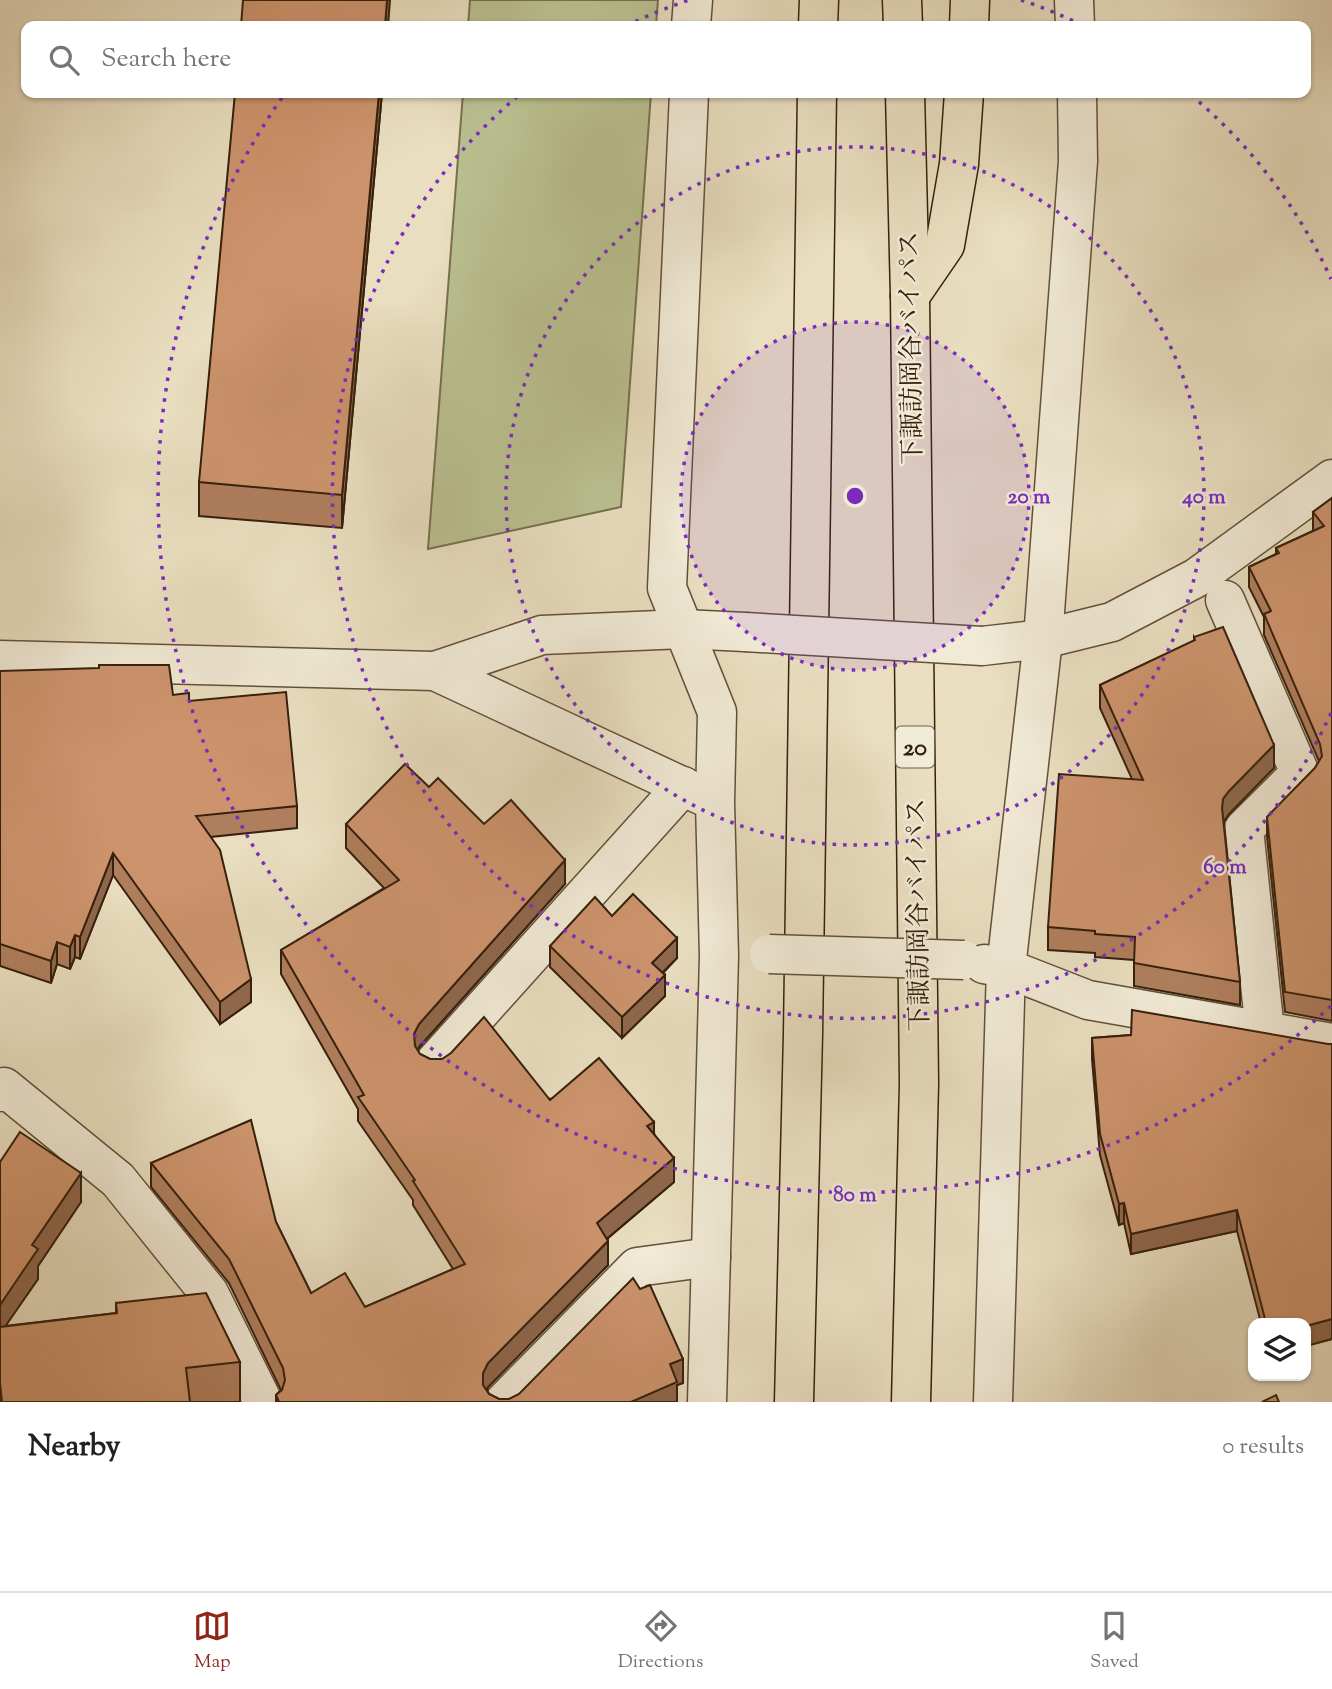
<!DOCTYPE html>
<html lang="en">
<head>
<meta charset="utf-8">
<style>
	:root { --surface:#fff; --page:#f6f6f6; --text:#202124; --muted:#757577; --line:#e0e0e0; --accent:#8f2418 }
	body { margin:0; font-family:"Sorts Mill Goudy","Noto Serif JP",serif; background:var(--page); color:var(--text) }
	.controls { position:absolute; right:21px; bottom:21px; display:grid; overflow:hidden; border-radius:14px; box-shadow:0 2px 5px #0004 }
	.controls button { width:63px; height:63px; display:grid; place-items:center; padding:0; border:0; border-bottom:2px solid var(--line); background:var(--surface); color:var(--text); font:35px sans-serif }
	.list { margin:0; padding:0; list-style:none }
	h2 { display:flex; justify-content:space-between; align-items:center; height:91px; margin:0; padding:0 28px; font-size:30px }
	h2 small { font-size:23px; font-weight:400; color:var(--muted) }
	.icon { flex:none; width:38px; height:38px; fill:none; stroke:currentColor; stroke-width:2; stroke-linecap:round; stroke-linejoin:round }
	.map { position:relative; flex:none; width:1332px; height:1402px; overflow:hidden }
	.search { position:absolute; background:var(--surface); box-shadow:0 2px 5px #0004; left:21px; right:21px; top:21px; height:77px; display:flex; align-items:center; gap:18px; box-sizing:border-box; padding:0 24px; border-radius:14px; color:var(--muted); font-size:26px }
	.sheet { height:189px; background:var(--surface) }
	nav { display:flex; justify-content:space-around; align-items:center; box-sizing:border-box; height:98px; border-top:2px solid var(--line); background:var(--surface); font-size:19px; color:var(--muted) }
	nav a { display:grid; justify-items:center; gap:4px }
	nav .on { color:var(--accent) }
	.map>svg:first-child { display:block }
	.green { fill:#bac090; stroke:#78704e; stroke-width:2 }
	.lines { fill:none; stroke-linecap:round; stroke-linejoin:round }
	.minor-casing { stroke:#635039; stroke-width:41 }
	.highway-casing { stroke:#36200c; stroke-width:41 }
	.minor { stroke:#f1ead6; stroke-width:38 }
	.highway { stroke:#e9dec0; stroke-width:38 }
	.minor-bridge-casing { stroke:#635039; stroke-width:41; stroke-linecap:butt }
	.minor-bridge { stroke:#f1ead6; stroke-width:38 }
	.wall { fill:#af7e5d; stroke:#36200c; stroke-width:2 }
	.shaded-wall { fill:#8f674c; stroke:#36200c; stroke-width:2 }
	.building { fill:#cc936c; stroke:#36200c; stroke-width:2 }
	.ring { fill:none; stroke:#7b2cbf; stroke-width:3.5; stroke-dasharray:3.5 7 }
	.labels { text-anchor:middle; stroke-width:5; stroke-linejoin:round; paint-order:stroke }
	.shield { fill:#f1ead6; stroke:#6e5d49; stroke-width:2 }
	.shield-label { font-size:24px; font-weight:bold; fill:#36200c }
	.street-label { font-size:26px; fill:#36200c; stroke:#f1ead6 }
	.centre { fill:#7b2cbf; stroke:#f1ead6; stroke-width:3.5 }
	.ring-label { font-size:21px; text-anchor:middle; font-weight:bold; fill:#7b2cbf; stroke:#f1ead6; stroke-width:5; stroke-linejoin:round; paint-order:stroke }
</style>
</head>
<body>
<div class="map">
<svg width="1332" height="1402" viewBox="0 0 1332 1402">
	<rect width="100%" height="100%" fill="#e9dec0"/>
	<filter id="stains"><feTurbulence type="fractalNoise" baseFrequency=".00286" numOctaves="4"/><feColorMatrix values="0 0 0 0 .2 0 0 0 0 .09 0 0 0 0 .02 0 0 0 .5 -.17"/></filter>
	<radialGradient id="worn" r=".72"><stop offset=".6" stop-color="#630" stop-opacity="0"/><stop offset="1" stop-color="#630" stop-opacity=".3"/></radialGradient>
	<g class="green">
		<polygon points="470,0 658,0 656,26 468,26"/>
		<polygon points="463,93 651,93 621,507 428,549"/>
	</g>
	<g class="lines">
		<defs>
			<g id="minor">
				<polyline points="1074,0 1075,26"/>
				<polyline points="691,26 693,0"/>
				<polyline points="689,93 667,588 717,712 715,802 719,956 707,1402"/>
				<polyline points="1225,600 1300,773 1244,829 1265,1032"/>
				<polyline points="982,646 1043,639 1112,622 1196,578 1332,479"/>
				<polyline points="0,660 435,671 542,635 683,629 745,632"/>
				<polyline points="435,671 703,796"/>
				<polyline points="984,964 1006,968 1088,1000 1332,1043"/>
				<polyline points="435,1062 683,786"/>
				<polyline points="0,1092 4,1087 118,1180 209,1293 263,1402"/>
				<polyline points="504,1402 637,1267 711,1257"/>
				<polyline points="993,1402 1006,968 1043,639 1078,161 1077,93"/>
			</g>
			<g id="highway">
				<polyline points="902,0 903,26"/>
				<polyline points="818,26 819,0"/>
				<polyline points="969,26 970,0"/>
				<polyline points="905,93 910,296 919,1084 911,1402"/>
				<polyline points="910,296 945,245 959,164 964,93"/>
				<polyline points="794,1402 803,1034 817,93"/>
			</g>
		</defs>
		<use href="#minor" class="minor-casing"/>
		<use href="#highway" class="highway-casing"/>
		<use href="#minor" class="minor"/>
		<use href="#highway" class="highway"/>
		<defs>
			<g id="minor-bridge">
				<polyline points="745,632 982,646"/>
				<polyline points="769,954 964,960"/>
			</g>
		</defs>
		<use href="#minor-bridge" class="minor-bridge-casing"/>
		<use href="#minor-bridge" class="minor-bridge"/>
	</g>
	<g class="wall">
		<polygon points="382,93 342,528 199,516 199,482"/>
		<polygon points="1332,498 1332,1021 1285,1012 1267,837 1267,817 1315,768 1319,761 1264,635 1264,617 1249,587 1249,567 1276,554 1276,548 1313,531 1313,512"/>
		<polygon points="1194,637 1274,768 1229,814 1224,822 1240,982 1240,1005 1134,986 1134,960 1095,957 1095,953 1048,950 1048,927 1132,779 1100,708 1100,685 1194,641"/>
		<polygon points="0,671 173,695 189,701 297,806 297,828 211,837 251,1002 220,1024 113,875 80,959 75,957 70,969 57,964 51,983 0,966"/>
		<polygon points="429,787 484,824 565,884 417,1050 420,1054 430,1059 654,1133 674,1182 607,1239 608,1265 488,1387 487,1390 489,1394 499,1399 509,1399 683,1383 677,1385 677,1402 276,1402 276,1395 281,1390 229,1283 151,1187 151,1163 276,1222 311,1293 365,1307 453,1269 413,1205 413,1200 358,1121 358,1109 281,974 281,950 384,888 346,848 346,824"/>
		<polygon points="612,916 677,958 663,973 665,996 622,1038 550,967 550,946"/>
		<polygon points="1131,1035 1332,1339 1306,1346 1306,1323 1261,1323 1237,1231 1131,1254 1124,1223 1119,1225 1100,1155 1092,1059 1092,1038"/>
		<polygon points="0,1162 81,1202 38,1266 38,1279 5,1326 116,1313 116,1303 240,1362 240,1402 0,1402"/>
	</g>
	<g class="shaded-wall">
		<polygon points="387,0 390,0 388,26 385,26"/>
		<polygon points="379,93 382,93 342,528 342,495"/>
		<polygon points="1274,745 1274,768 1229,814 1223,822 1222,808 1223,799 1229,791"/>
		<polygon points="113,853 113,875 80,959 80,937"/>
		<polygon points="565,860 565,884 419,1047 414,1058 414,1034 419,1024"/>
		<polygon points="75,935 75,957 70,969 70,947"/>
		<polygon points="677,938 677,958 652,983 652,963"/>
		<polygon points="57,942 57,964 51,983 51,961"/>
		<polygon points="665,975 665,996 622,1038 622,1017"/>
		<polygon points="251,979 251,1002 220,1024 220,1002"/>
		<polygon points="654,1122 654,1145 647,1126"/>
		<polygon points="674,1158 674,1182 597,1247 597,1223"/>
		<polygon points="81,1173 81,1202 38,1266 38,1279 0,1334 0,1305 32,1245"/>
		<polygon points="1124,1203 1124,1223 1119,1225 1119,1204"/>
		<polygon points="1237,1210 1237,1231 1131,1254 1131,1234"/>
		<polygon points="608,1241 608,1265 488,1387 483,1397 483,1373 488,1363"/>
		<polygon points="1332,1319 1332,1339 1306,1346 1306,1326"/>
		<polygon points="683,1359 683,1383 677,1385 677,1402 631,1402 670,1364"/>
	</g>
	<g class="building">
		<polygon points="243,0 387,0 385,26 241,26"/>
		<polygon points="235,93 379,93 342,495 199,482"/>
		<polygon points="1332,498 1332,1000 1285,992 1267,817 1315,768 1322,756 1320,744 1264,614 1271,611 1249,567 1279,553 1276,548 1324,526 1313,512"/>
		<polygon points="1223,627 1274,745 1229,791 1223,799 1222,808 1240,982 1134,963 1135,937 1095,934 1095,931 1048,927 1059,774 1143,780 1100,685 1195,640 1194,637"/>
		<polygon points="99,665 169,665 173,695 189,693 189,701 286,692 297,806 196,816 220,850 251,979 220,1002 113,853 80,937 75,935 70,947 57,942 51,961 0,944 0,671 99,668"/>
		<polygon points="405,764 429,787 438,778 484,824 511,800 565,860 419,1024 414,1034 415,1046 420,1054 430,1059 442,1059 451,1053 484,1017 550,1100 599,1058 654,1122 647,1126 674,1158 597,1223 608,1241 488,1363 483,1373 483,1385 489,1394 499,1399 509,1399 519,1394 633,1278 640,1289 650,1285 683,1359 670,1364 677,1382 631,1402 279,1402 276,1395 282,1390 285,1380 283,1368 229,1259 151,1163 251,1120 276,1222 311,1293 345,1273 365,1307 465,1264 413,1181 415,1180 358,1097 364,1095 281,950 399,880 346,824"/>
		<polygon points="633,894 677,938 652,963 665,975 622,1017 550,946 595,897 612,916"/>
		<polygon points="1132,1010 1328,1044 1332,1044 1332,1319 1306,1326 1306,1323 1266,1323 1237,1210 1131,1234 1124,1203 1119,1204 1100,1134 1092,1038 1131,1035"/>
		<polygon points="20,1132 81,1173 32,1245 38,1249 0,1305 0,1162"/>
		<polygon points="206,1293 240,1362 186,1368 190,1402 2,1402 0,1382 0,1327 117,1313 116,1303"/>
		<polygon points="1276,1395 1279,1402 1262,1402"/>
	</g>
	<circle cx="855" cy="496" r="174" fill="#7b2cbf" fill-opacity=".12"/>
	<g class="ring">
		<circle cx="855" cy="496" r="174"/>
		<circle cx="855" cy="496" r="349"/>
		<path d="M1331 713A523 523 0 1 1 519 95M626 26A523 523 0 0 1 689 0M1021 0A523 523 0 0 1 1084 26M1191 95A523 523 0 0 1 1331 279"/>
		<path d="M1331 1006A698 698 0 0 1 283 96"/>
	</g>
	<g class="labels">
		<rect class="shield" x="896" y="726.5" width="38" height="41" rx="5"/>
		<g class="shield-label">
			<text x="915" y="755">20</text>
		</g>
		<g class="street-label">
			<text transform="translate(910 348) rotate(-91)" y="9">下諏訪岡谷バイパス</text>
			<text transform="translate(917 915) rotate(-91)" y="9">下諏訪岡谷バイパス</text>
		</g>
	</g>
	<circle cx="855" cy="496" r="10" class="centre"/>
	<g class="ring-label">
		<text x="1029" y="503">20 m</text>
		<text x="1204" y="503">40 m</text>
		<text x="1225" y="873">60 m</text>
		<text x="855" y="1201">80 m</text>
	</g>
	<rect width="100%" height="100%" filter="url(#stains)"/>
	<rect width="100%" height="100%" fill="url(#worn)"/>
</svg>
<div class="controls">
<button><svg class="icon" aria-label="layers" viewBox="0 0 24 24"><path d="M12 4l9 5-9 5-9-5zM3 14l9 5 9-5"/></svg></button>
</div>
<div class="search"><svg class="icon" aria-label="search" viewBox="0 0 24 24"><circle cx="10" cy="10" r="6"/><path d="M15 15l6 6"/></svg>Search here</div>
</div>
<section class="sheet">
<h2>Nearby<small>0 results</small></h2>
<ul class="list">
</ul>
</section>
<nav>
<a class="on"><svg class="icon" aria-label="map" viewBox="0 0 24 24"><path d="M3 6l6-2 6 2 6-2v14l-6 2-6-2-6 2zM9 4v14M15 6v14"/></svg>Map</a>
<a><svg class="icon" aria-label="directions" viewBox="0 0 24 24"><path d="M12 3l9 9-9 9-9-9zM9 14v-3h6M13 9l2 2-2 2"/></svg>Directions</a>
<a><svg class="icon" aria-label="saved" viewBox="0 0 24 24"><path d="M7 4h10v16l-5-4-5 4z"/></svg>Saved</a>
</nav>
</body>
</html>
